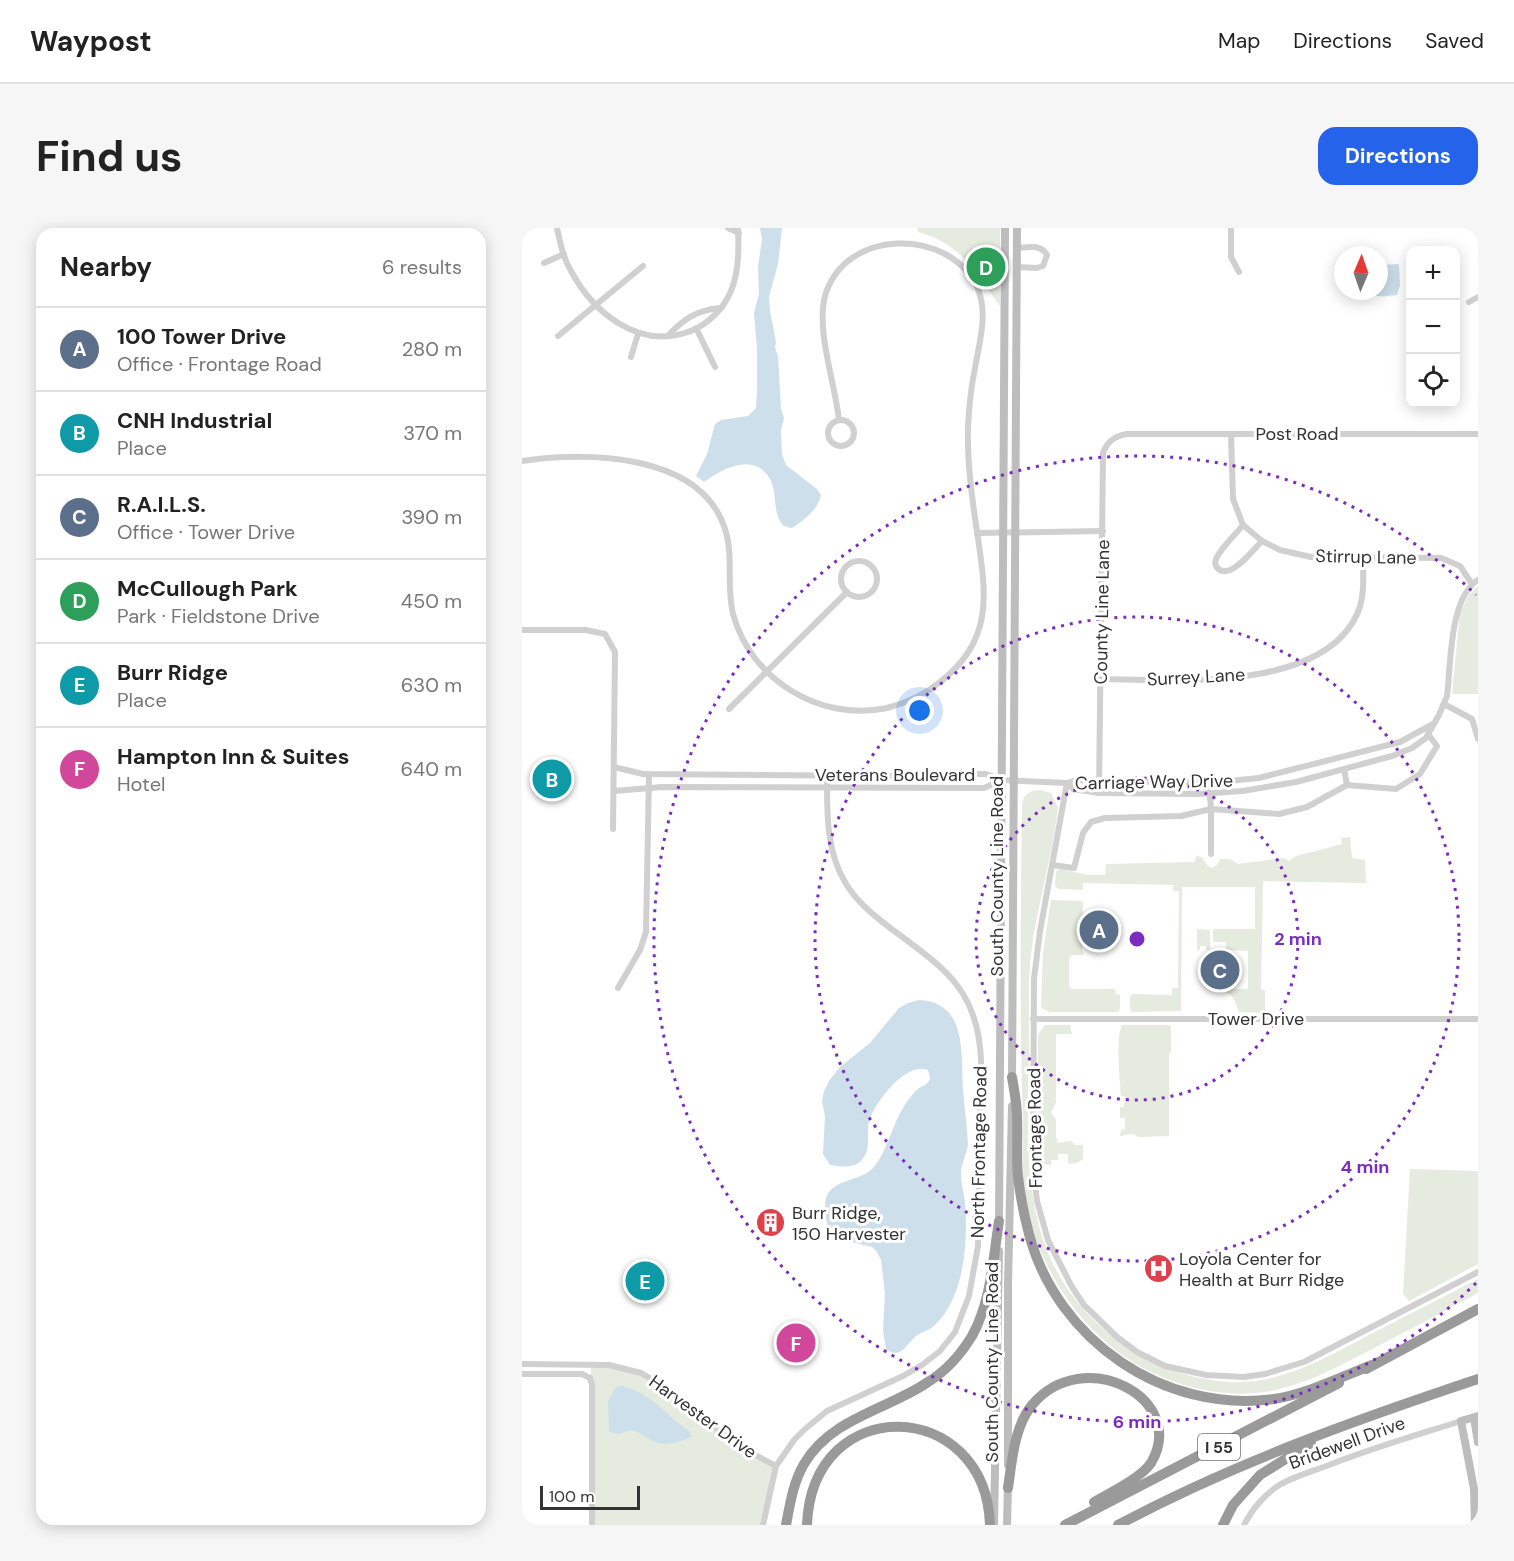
<!DOCTYPE html>
<html lang="en">
<head>
<meta charset="utf-8">
<style>
	:root { --surface:#fff; --page:#f6f6f6; --text:#222; --muted:#767676; --line:#e0e0e0; --accent:#2563eb }
	body { margin:0; font-family:"DM Sans",sans-serif; background:var(--page); color:var(--text) }
	.controls { position:absolute; right:18px; top:18px; display:grid; overflow:hidden; border-radius:12px; box-shadow:0 3px 15px #0003 }
	.controls button { width:54px; height:54px; display:grid; place-items:center; padding:0; border:0; border-bottom:2px solid var(--line); background:var(--surface); color:var(--text); font:30px sans-serif }
	.compass { position:absolute; left:812px; top:18px; width:54px; height:54px; border-radius:50%; background:var(--surface); box-shadow:0 3px 15px #0003; rotate:2deg }
	.scale { position:absolute; left:18px; bottom:15px; width:100px; box-sizing:border-box; padding-left:6px; border:3px solid #333; border-top:0; font-size:16px; line-height:21px; white-space:nowrap; color:#333; -webkit-text-stroke:4px #fff; paint-order:stroke }
	.you { position:absolute; left:398px; top:483px; width:21px; height:21px; margin:-15px; border:4px solid #fff; border-radius:50%; background:#1a73e8; box-shadow:0 0 0 9px #1a73e833 }
	.badge { display:grid; place-items:center; width:39px; height:39px; border-radius:50%; background:var(--accent); color:#fff; font-size:20px; font-weight:700 }
	.pin { position:absolute; translate:-50% -50%; border:3px solid #fff; box-shadow:0 2px 6px #0006 }
	.list { margin:0; padding:0; list-style:none }
	h2 { display:flex; justify-content:space-between; align-items:center; height:78px; margin:0; padding:0 24px; font-size:26px }
	h2 small { font-size:20px; font-weight:400; color:var(--muted) }
	.list li { display:grid; grid-template-columns:39px 1fr auto; gap:18px; align-items:center; box-sizing:border-box; height:84px; padding:0 24px; border-top:2px solid var(--line) }
	.list b { display:block; font-size:22px; white-space:nowrap }
	.list p { margin:0; font-size:20px; white-space:nowrap; color:var(--muted) }
	.list em { font-size:20px; font-style:normal; color:var(--muted) }
	.icon { flex:none; width:33px; height:33px; fill:none; stroke:currentColor; stroke-width:2; stroke-linecap:round; stroke-linejoin:round }
	.map { position:relative; flex:none; width:956px; height:1297px; overflow:hidden; border-radius:18px }
	header { display:flex; align-items:center; gap:36px; box-sizing:border-box; height:84px; padding:0 30px; background:var(--surface); border-bottom:2px solid var(--line) }
	header strong { font-size:28px }
	nav { display:flex; gap:33px; margin-inline-start:auto; font-size:21px }
	.intro { display:flex; align-items:center; justify-content:space-between; box-sizing:border-box; height:144px; padding:0 36px }
	h1 { margin:0; font-size:42px }
	.button { padding:15px 27px; border-radius:18px; background:var(--accent); color:#fff; font-size:21px; font-weight:700 }
	main { display:flex; gap:36px; padding:0 36px }
	aside { flex:1; background:var(--surface); border-radius:18px; box-shadow:0 3px 15px #0003 }
	.map>svg:first-child { display:block }
	.green { fill:#e5ebdf }
	.water { fill:#cddfea }
	.lines { fill:none; stroke-linecap:round; stroke-linejoin:round }
	.street { stroke:#d0d0d0; stroke-width:6 }
	.secondary { stroke:#bdbdbd; stroke-width:8 }
	.highway { stroke:#9a9a9a; stroke-width:10 }
	.ring { fill:none; stroke:#7b2cbf; stroke-width:3; stroke-dasharray:3 6 }
	.labels { text-anchor:middle; stroke-width:6; stroke-linejoin:round; paint-order:stroke }
	.shield { fill:#fff; stroke:#707070; stroke-width:1.5 }
	.shield-label { font-size:16px; font-weight:bold; fill:#333 }
	.street-label { font-size:18px; fill:#333; stroke:#fff }
	.poi-label { font-size:18px; fill:#333; stroke:#fff; text-anchor:start }
	.centre { fill:#7b2cbf; stroke:#fff; stroke-width:3 }
	.ring-label { font-size:18px; text-anchor:middle; font-weight:bold; fill:#7b2cbf; stroke:#fff; stroke-width:6; stroke-linejoin:round; paint-order:stroke }
</style>
</head>
<body>
<header>
<strong>Waypost</strong>
<nav><a>Map</a><a>Directions</a><a>Saved</a></nav>
</header>
<div class="intro"><h1>Find us</h1><a class="button">Directions</a></div>
<main>
<aside>
<h2>Nearby<small>6 results</small></h2>
<ul class="list">
<li><span class="badge" style="background:#5c6f8a">A</span><div><b>100 Tower Drive</b><p>Office · Frontage Road</p></div><em>280 m</em></li>
<li><span class="badge" style="background:#0f9aa8">B</span><div><b>CNH Industrial</b><p>Place</p></div><em>370 m</em></li>
<li><span class="badge" style="background:#5c6f8a">C</span><div><b>R.A.I.L.S.</b><p>Office · Tower Drive</p></div><em>390 m</em></li>
<li><span class="badge" style="background:#2e9e5b">D</span><div><b>McCullough Park</b><p>Park · Fieldstone Drive</p></div><em>450 m</em></li>
<li><span class="badge" style="background:#0f9aa8">E</span><div><b>Burr Ridge</b><p>Place</p></div><em>630 m</em></li>
<li><span class="badge" style="background:#d1479c">F</span><div><b>Hampton Inn &amp; Suites</b><p>Hotel</p></div><em>640 m</em></li>
</ul>
</aside>
<div class="map">
<svg width="956" height="1297" viewBox="0 0 956 1297">
	<rect width="100%" height="100%" fill="#fff"/>
	<g class="green">
		<path d="M395 0H478V78C454 45 439 15 396 4Z"/>
		<polygon points="956,358 956,466 930,466 938,385 947,367"/>
		<path d="M519 562 529 565 536 579C531 628 515 676 509 726 505 760 508 797 507 831 505 928 498 1024 576 1096 590 1108 602 1119 618 1128 658 1150 712 1162 757 1148 788 1139 817 1123 845 1108 882 1089 919 1070 956 1051V1065C921 1084 887 1102 852 1120 821 1136 789 1154 754 1162 712 1171 669 1163 631 1145 570 1116 528 1058 508 995 498 961 502 922 501 888 497 784 499 680 500 576 502 565 509 562 519 562Z"/>
		<path d="M828 609 830 630 843 632 844 655 741 653 739 761 743 763V785L717 784C712 772 712 764 696 763V761H726V723L704 722V714H691V701H733V659H660L659 783 610 784 608 780V768L611 766 650 767V760H656L657 663H651V657L561 655V662L537 661 533 658 534 643 538 641 566 647H583L584 636 673 634 674 628 680 629 686 638 690 640 695 637 698 631H708L716 636 762 630 767 633 774 628 820 616 819 610Z"/>
		<polygon points="529,672 561,673 560,721 562,727 550,727 547,730 547,758 550,761 593,761 594,766 598,767 598,781 596,784 528,784 519,780 521,724"/>
		<polygon points="675,701 688,702 688,722 684,722 684,718 678,718 678,722 675,722"/>
		<polygon points="523,797 548,797 550,806 534,806 534,874 529,885 534,892 534,909 536,915 549,913 553,917 561,917 561,931 555,935 546,936 546,926 536,926 536,932 529,932 529,937 519,936 515,929 516,807"/>
		<path d="M600 797H647L649 799V824L647 825V908L617 909 610 906 598 908 599 902 603 901V890H598V879H602L603 868H599C598 850 593 812 600 797Z"/>
		<polygon points="888,941 956,943 956,1036 887,1073 881,1066"/>
		<polygon points="69,1137 87,1137 128,1149 200,1206 254,1238 241,1297 70,1297"/>
	</g>
	<g class="water">
		<path d="M238 0H260L256 36 247 68 248 83 254 114 253 119 256 128 259 180 262 190 259 202 260 226 264 237 295 261 299 267C296 282 282 292 270 300 264 299 260 298 258 293 252 282 254 267 250 255 236 223 203 238 182 254L174 248 185 226 193 196 199 192 226 188 234 180 235 165V121L232 85 237 66 236 39 240 11Z"/>
		<path d="M877 36 878 57 875 67C864 68 854 71 846 63H857V37Z"/>
		<path d="M397 772C445 774 439 825 441 860 442 879 445 897 446 916 445 926 440 933 439 943 438 952 442 965 443 975 446 1014 443 1068 413 1097 408 1103 399 1103 393 1109 384 1117 378 1132 364 1121L361 1102 363 1066 359 1032 355 1024 350 1019 309 1009C305 998 299 974 307 964 317 951 340 952 351 940 365 924 369 900 380 882 384 874 390 866 397 860 401 858 406 856 408 851 408 849 407 845 406 842 384 833 353 874 347 893 344 904 349 919 342 929 335 941 320 939 308 937L301 926 303 889 300 873 302 863 307 853 318 839 348 815 377 780 386 775Z"/>
		<path d="M99 1158C127 1163 145 1188 167 1203L170 1208C164 1212 158 1213 151 1215 131 1219 127 1208 110 1202L96 1206 87 1204 86 1173 94 1159Z"/>
	</g>
	<g class="lines">
		<g class="street">
			<path d="M35 0C38 14 41 30 49 43 71 84 115 120 163 105 180 100 196 87 205 71 217 51 217 23 216 0"/>
			<polyline points="206,0 217,5"/>
			<polyline points="709,0 709,29 717,44"/>
			<polyline points="22,35 42,26"/>
			<path d="M495 39 515 40 521 38 525 27C519 16 507 19 495 20"/>
			<polyline points="947,74 956,69"/>
			<polyline points="175,102 193,139"/>
			<polyline points="36,108 121,38"/>
			<path d="M146 108C161 91 175 82 198 80"/>
			<polyline points="109,129 116,106"/>
			<circle cx="319" cy="205" r="13"/>
			<polyline points="709,206 711,271 721,297 740,313 758,322 789,329 919,330 938,338 950,356"/>
			<path d="M0 233C64 223 179 225 203 301 212 328 204 358 211 386 229 452 298 494 365 480 384 475 402 467 418 454 473 412 464 364 455 304 450 270 445 234 446 199 447 179 449 159 453 140 458 111 467 84 454 56 424 0 323 0 303 68 294 103 313 155 317 192"/>
			<path d="M721 297C714 306 698 321 694 331 691 341 700 345 708 342 720 337 731 322 740 313"/>
			<polyline points="455,305 581,303"/>
			<circle cx="337" cy="351" r="18"/>
			<polyline points="0,402 64,402 83,406 93,424 91,601"/>
			<path d="M578 451C650 452 802 465 836 384 843 367 841 347 841 329"/>
			<polyline points="922,476 950,491 956,511"/>
			<polyline points="207,481 325,364"/>
			<polyline points="92,539 121,546 372,548 435,546 464,546 480,552 545,555 555,552 687,555 737,550 878,514 911,496"/>
			<polyline points="545,555 518,703 512,751 511,941 515,973 526,1012 550,1059 562,1077 595,1109 615,1124 643,1138 684,1147 722,1149 743,1146 782,1134 956,1044"/>
			<path d="M545 555 551 561 577 565 675 566 721 563 774 554 870 528 890 520 904 510 917 487 925 468C929 437 927 370 956 352"/>
			<polyline points="825,557 874,561 898,546 915,518 906,506"/>
			<polyline points="92,563 140,559 462,560 480,552"/>
			<path d="M577 565 581 225C585 213 593 208 605 206H956"/>
			<polyline points="689,626 689,581 757,586 785,579 825,557 822,541"/>
			<polyline points="530,637 552,640 561,605 569,594 583,590 659,588 689,581 687,555"/>
			<polyline points="96,760 118,722 124,704 127,546"/>
			<polyline points="511,791 956,791"/>
			<polyline points="0,1136 87,1137 119,1145 145,1160 216,1218 254,1238"/>
			<polyline points="0,1146 60,1146 68,1150 70,1157 70,1297"/>
			<path d="M241 1297 254 1238 272 1212 283 1201 305 1183 381 1148 400 1137 418 1123 433 1104 447 1068 456 1018 459 832C456 759 420 739 367 699 350 686 334 673 323 654 304 623 305 583 305 547"/>
			<path d="M722 1297C730 1281 744 1265 759 1256 774 1248 791 1243 807 1237 850 1220 895 1207 939 1193"/>
		</g>
		<g class="secondary">
			<polyline points="490,853 495,0"/>
			<polyline points="477,999 483,0"/>
			<polyline points="952,1190 956,1214"/>
			<polyline points="486,1237 486,1057 490,878"/>
			<polyline points="472,1297 477,1023"/>
			<polyline points="485,1297 486,1255"/>
			<polyline points="953,1297 952,1261 939,1193 956,1188"/>
		</g>
		<g class="highway">
			<path d="M490 849C492 862 495 875 495 889 496 909 494 928 496 948 498 967 502 987 507 1006 535 1112 642 1186 752 1171 785 1166 819 1149 850 1137"/>
			<polyline points="844,1141 956,1081"/>
			<path d="M486 1260C490 1233 492 1199 510 1177 562 1115 667 1171 629 1235 619 1250 588 1265 572 1274"/>
			<path d="M264 1297C268 1276 271 1255 282 1236 309 1190 365 1182 406 1154 424 1143 439 1126 450 1108 469 1074 471 1031 477 993"/>
			<path d="M285 1297C290 1163 464 1169 468 1297"/>
			<polyline points="543,1297 817,1155"/>
			<path d="M596 1297C710 1236 833 1192 956 1151"/>
			<polyline points="701,1297 711,1277 738,1247 789,1215"/>
		</g>
	</g>
	<g class="ring">
		<circle cx="615" cy="711" r="161"/>
		<circle cx="615" cy="711" r="322"/>
		<path d="M954 1055A483 483 0 1 1 954 367"/>
	</g>
	<defs>
		<symbol id="building-disc" viewBox="-11 -11 22 22"><circle r="9.5" fill="#dd414b" stroke="#fff"/><path d="M-4-6H4V6H1V3H-1V6H-4ZM-2.5-4.3h1.7v1.8h-1.7ZM.8-4.3h1.7v1.8H.8ZM-2.5-1h1.7V.8h-1.7ZM.8-1h1.7V.8H.8Z" fill="#fff"/></symbol>
		<symbol id="hospital-disc" viewBox="-11 -11 22 22"><circle r="9.5" fill="#dd414b" stroke="#fff"/><path d="M-5-5h3v3.5h4V-5h3V5h-3V1.5h-4V5h-3Z" fill="#fff"/></symbol>
	</defs>
	<g fill-rule="evenodd">
		<use href="#building-disc" x="232" y="978" width="33" height="33"/>
		<use href="#hospital-disc" x="620" y="1024" width="33" height="33"/>
	</g>
	<g class="labels">
		<rect class="shield" x="676" y="1206" width="42" height="26" rx="4.5"/>
		<g class="shield-label">
			<text x="697" y="1225">I 55</text>
		</g>
		<g class="street-label">
			<text x="775" y="212">Post Road</text>
			<text transform="translate(844 329) rotate(1)" y="6">Stirrup Lane</text>
			<text transform="translate(580 384) rotate(-89)" y="6">County Line Lane</text>
			<text transform="translate(674 449) rotate(-3)" y="6">Surrey Lane</text>
			<text x="373" y="553">Veterans Boulevard</text>
			<text transform="translate(632 554) rotate(-1)" y="6">Carriage Way Drive</text>
			<text transform="translate(475 648) rotate(-90)" y="6">South County Line Road</text>
			<text x="734" y="797">Tower Drive</text>
			<text transform="translate(513 900) rotate(-91)" y="6">Frontage Road</text>
			<text transform="translate(457 924) rotate(-89)" y="6">North Frontage Road</text>
			<text transform="translate(470 1134) rotate(-90)" y="6">South County Line Road</text>
			<text transform="translate(181 1189) rotate(36)" y="6">Harvester Drive</text>
			<text transform="translate(825 1215) rotate(-20)" y="6">Bridewell Drive</text>
		</g>
		<g class="poi-label">
			<text x="270" y="991">Burr Ridge,<tspan x="270" dy="21">150 Harvester</tspan></text>
			<text x="657" y="1037">Loyola Center for<tspan x="657" dy="21">Health at Burr Ridge</tspan></text>
		</g>
	</g>
	<circle cx="615" cy="711" r="9" class="centre"/>
	<g class="ring-label">
		<text x="776" y="717">2 min</text>
		<text x="843" y="945">4 min</text>
		<text x="615" y="1200">6 min</text>
	</g>
</svg>
<div class="controls">
<button>+</button>
<button>−</button>
<button><svg class="icon" aria-label="locate" viewBox="0 0 24 24"><circle cx="12" cy="12" r="6"/><path d="M12 2v4M12 18v4M2 12h4M18 12h4"/></svg></button>
</div>
<svg class="compass" viewBox="-18 -18 36 36"><path d="M0-13l5 13h-10z" fill="#e53935"/><path d="M0 13l5-13h-10z" fill="#767676"/></svg>
<div class="scale">100 m</div>
<div class="you"></div>
<div class="pin badge" style="left:577px;top:702px;background:#5c6f8a">A</div>
<div class="pin badge" style="left:30px;top:551px;background:#0f9aa8">B</div>
<div class="pin badge" style="left:698px;top:742px;background:#5c6f8a">C</div>
<div class="pin badge" style="left:464px;top:39px;background:#2e9e5b">D</div>
<div class="pin badge" style="left:123px;top:1053px;background:#0f9aa8">E</div>
<div class="pin badge" style="left:274px;top:1115px;background:#d1479c">F</div>
</div>
</main>
</body>
</html>
